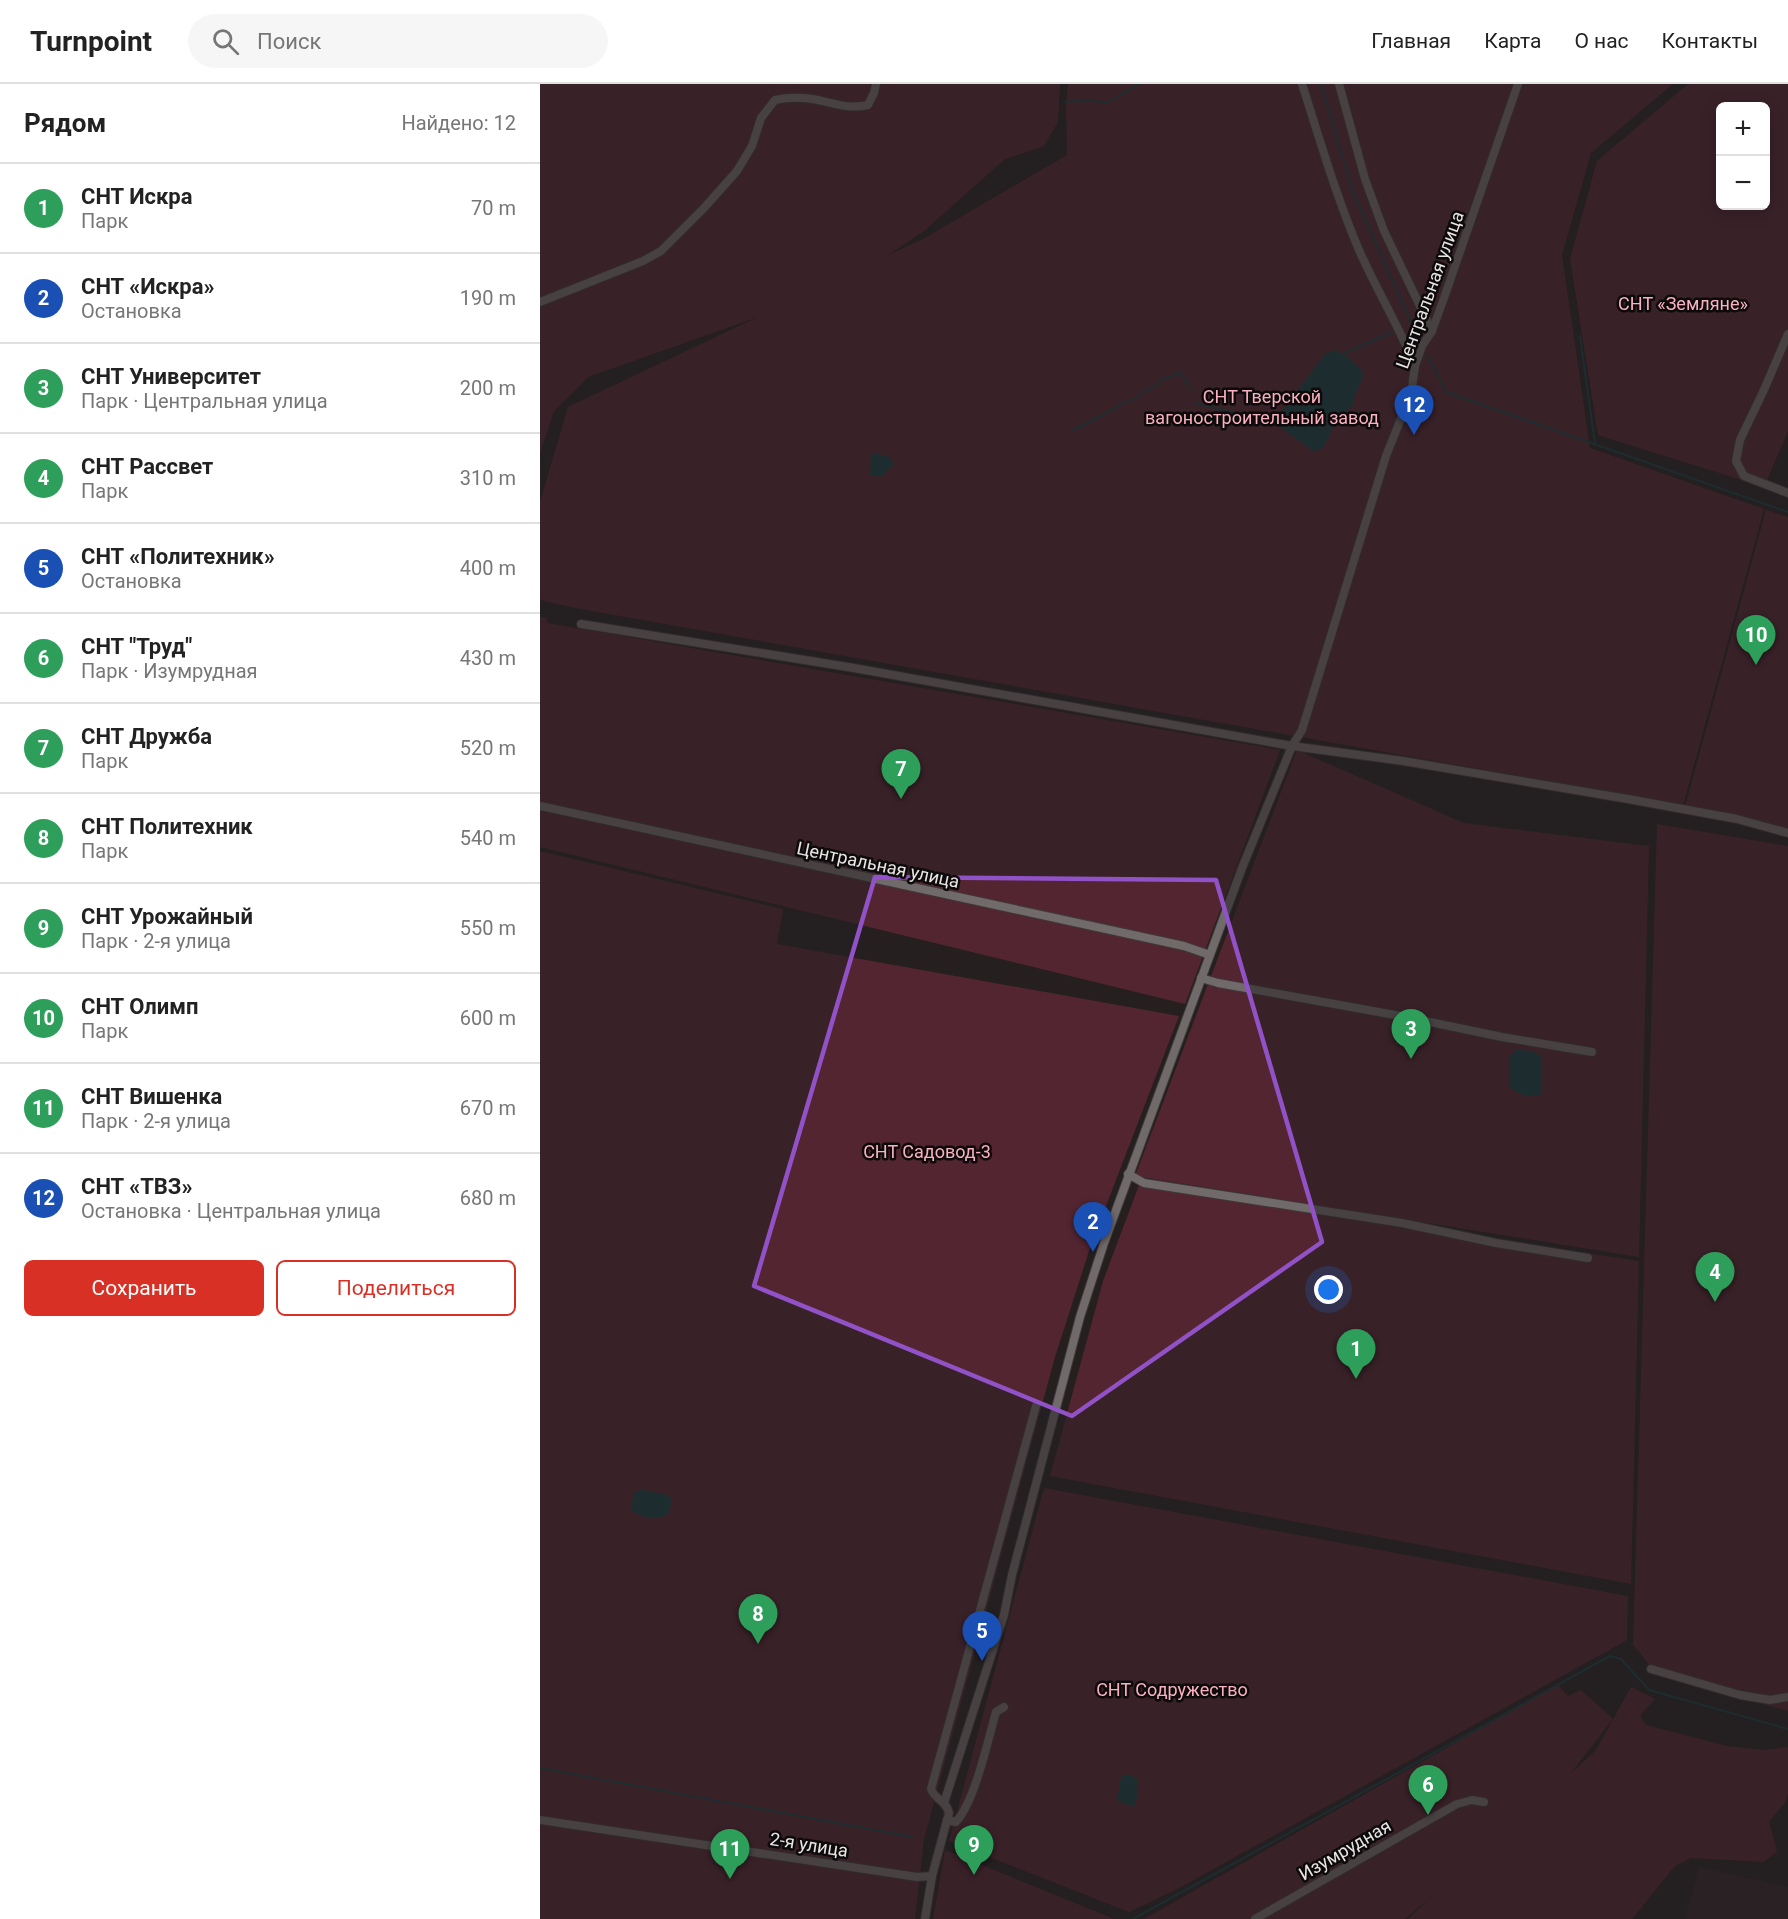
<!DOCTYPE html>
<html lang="ru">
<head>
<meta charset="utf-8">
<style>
	:root { --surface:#fff; --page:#f6f6f6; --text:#222; --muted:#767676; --line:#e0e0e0; --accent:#d93025 }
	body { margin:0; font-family:Roboto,sans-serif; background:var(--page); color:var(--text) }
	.controls { position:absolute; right:18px; top:18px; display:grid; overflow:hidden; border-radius:9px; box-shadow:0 3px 15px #0003 }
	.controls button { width:54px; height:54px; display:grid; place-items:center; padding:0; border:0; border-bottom:2px solid var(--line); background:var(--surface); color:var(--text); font:30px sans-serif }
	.you { position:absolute; left:789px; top:1206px; width:21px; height:21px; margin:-15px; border:4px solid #fff; border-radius:50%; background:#1a73e8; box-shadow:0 0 0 9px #1a73e833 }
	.badge { display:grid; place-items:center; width:39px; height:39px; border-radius:50%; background:var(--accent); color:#fff; font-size:20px; font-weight:700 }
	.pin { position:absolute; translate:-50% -50px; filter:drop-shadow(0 2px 3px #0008) }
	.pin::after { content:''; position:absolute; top:32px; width:21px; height:18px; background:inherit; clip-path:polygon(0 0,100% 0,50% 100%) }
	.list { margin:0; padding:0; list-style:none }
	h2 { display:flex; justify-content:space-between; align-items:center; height:78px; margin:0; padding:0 24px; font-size:26px }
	h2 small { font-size:20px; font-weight:400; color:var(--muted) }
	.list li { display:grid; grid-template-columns:39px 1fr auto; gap:18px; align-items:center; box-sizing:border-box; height:90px; padding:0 24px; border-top:2px solid var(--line) }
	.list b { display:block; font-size:22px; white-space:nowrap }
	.list p { margin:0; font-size:20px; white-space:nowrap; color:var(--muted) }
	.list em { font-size:20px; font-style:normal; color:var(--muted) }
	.actions { display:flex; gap:12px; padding:18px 24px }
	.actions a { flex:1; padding:14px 0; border:2px solid var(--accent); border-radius:9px; text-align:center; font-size:21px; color:var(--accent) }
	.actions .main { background:var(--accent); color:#fff }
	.icon { flex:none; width:33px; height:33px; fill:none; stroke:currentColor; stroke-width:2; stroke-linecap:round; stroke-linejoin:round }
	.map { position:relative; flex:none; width:1248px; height:1835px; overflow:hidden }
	header { display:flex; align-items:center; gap:36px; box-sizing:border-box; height:84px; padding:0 30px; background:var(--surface); border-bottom:2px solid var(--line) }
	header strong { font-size:28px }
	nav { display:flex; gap:33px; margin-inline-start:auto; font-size:21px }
	.search { width:420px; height:54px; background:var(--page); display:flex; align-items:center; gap:15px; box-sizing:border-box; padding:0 21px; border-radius:33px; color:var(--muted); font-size:22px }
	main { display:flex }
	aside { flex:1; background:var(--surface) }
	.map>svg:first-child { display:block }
	.built { fill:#322528 }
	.green { fill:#532531; fill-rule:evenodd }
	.water { fill:#153f41 }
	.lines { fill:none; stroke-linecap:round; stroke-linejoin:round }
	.stream { stroke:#153f41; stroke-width:2 }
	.street-casing { stroke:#3e393a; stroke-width:10 }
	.street { stroke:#716a6b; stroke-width:8 }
	.marked { fill:none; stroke:#9151c7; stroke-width:4.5; stroke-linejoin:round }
	.labels { text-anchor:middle; stroke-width:5; stroke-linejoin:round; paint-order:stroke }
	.street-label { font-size:18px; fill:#e9e5e5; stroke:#0c0a0a }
	.park-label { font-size:18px; fill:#f9b0bf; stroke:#0c0a0a }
</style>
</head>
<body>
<header>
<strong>Turnpoint</strong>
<div class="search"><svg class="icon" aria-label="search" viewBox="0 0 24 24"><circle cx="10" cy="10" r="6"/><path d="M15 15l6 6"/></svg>Поиск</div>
<nav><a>Главная</a><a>Карта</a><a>О нас</a><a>Контакты</a></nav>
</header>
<main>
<aside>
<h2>Рядом<small>Найдено: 12</small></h2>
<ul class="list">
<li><span class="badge" style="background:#2e9e5b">1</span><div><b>СНТ Искра</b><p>Парк</p></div><em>70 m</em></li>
<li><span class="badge" style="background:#1a4fb4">2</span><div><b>СНТ «Искра»</b><p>Остановка</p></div><em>190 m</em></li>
<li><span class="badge" style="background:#2e9e5b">3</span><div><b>СНТ Университет</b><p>Парк · Центральная улица</p></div><em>200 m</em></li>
<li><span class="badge" style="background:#2e9e5b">4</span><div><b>СНТ Рассвет</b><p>Парк</p></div><em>310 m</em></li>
<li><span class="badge" style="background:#1a4fb4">5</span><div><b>СНТ «Политехник»</b><p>Остановка</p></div><em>400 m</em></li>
<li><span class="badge" style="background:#2e9e5b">6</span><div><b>СНТ &quot;Труд&quot;</b><p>Парк · Изумрудная</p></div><em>430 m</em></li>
<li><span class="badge" style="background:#2e9e5b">7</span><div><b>СНТ Дружба</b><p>Парк</p></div><em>520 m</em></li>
<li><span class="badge" style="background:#2e9e5b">8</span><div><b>СНТ Политехник</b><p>Парк</p></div><em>540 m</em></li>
<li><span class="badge" style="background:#2e9e5b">9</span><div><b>СНТ Урожайный</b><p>Парк · 2-я улица</p></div><em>550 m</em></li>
<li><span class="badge" style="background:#2e9e5b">10</span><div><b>СНТ Олимп</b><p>Парк</p></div><em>600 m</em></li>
<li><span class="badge" style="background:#2e9e5b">11</span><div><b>СНТ Вишенка</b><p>Парк · 2-я улица</p></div><em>670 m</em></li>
<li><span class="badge" style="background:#1a4fb4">12</span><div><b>СНТ «ТВЗ»</b><p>Остановка · Центральная улица</p></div><em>680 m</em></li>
</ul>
<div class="actions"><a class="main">Сохранить</a><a>Поделиться</a></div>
</aside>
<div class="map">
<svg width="1248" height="1835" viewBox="0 0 1248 1835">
	<rect width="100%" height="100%" fill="#251f20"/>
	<polygon class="built" points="1159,1783 1248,1803 1248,1835 1145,1835"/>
	<g class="green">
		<polygon points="0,0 520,0 518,38 504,62 465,75 383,148 346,172 383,155 527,71 526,19 528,0 1133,0 1051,69 1022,171 1050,364 1224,425 1143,721 35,524 0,516 0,418 28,323 218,233 48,293 14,327 0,369"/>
		<path d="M1148 0H1248V347L1224 403 1058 351 1030 175 1057 77ZM1180 22H1226V122H1180Z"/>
		<polygon points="1226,426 1248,433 1248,752 1196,739 1143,730"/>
		<polygon points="0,533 7,534 7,539 740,666 645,920 0,763"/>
		<polygon points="757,666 924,739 1109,762 1099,1173 595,1092"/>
		<polygon points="1117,740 1248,762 1248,1627 1119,1592 1093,1561"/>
		<polygon points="0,767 243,825 237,860 639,932 551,1161 515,1273 384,1755 375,1835 0,1835"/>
		<polygon points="599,1101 1099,1177 1091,1500 510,1392 563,1197"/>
		<polygon points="504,1404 1088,1512 1087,1556 641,1803 589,1828 409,1757"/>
		<polygon points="1018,1601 1028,1612 1041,1606 1073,1635 1030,1690 1056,1666 1091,1603 1115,1615 1100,1632 1106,1641 1187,1662 1224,1666 1248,1663 1248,1710 1244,1720 1229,1738 1237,1767 1224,1778 1151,1774 1135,1782 1092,1835 868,1835 891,1813 865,1835 604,1835"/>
		<polygon points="405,1766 574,1835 393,1835"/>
	</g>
	<g class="water">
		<path d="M795 266C806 270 816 279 823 288L822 296 815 310 813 321 792 345 789 353 782 365 773 367 733 338 786 269Z"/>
		<polygon points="331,369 348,372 354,380 340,393 330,391"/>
		<path d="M976 966C986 966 994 966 1002 973V1010C990 1015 978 1011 969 1002V974Z"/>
		<path d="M102 1406 125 1410 132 1415 129 1429C117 1438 103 1434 91 1426L94 1408Z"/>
		<path d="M584 1690 598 1694 597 1714 594 1723 578 1717 577 1711C582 1704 576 1699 584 1690Z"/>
	</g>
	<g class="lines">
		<g class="stream">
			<polyline points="781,0 813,108 879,256"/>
			<polyline points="524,18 549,16 567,19 598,0"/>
			<polyline points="1040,252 1055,360"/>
			<polyline points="805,269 855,247"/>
			<polyline points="887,270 906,308 1248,428"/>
			<polyline points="655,319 733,338"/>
			<polyline points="532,347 579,322 583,318 588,318 618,300 621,295 626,295 640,288 652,305"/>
			<polyline points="0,1684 373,1753"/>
			<polyline points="593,1835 1070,1572 1081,1575 1109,1606 1248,1645"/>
		</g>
		<defs>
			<g id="street">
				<path d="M762 0C780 56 796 112 819 166 836 205 859 242 875 282"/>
				<polyline points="799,0 825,95 844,147 892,247"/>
				<path d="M0 218 103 177 121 167 164 124 197 87 212 62 221 34 235 16C248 13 259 13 272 15 292 18 308 26 328 21L334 9 336 0"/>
				<polyline points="1248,250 1223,308 1200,356 1196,377 1204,392 1248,409"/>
				<polyline points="41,540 308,583 752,662 863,677 1088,715 1197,735 1248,749"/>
				<polyline points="0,722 644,862 670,871"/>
				<polyline points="661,894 678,899 866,933 962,953 1052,968"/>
				<polyline points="588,1090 604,1099 862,1139 956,1159 1048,1174"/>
				<polyline points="1111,1585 1200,1611 1230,1616 1248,1613"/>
				<polyline points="404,1719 464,1531 472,1491 540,1233 564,1159 702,784 752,662 762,646 846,372 866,322 872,303 875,282 882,262 892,247 904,214 978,0"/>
				<polyline points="0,1736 377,1793 392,1792"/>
				<path d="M407 1736 416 1738C435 1717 448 1656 456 1628L464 1623"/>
				<path d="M385 1835 392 1792 409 1729C407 1717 395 1716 391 1705L496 1322"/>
				<polyline points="715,1835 917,1720 932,1716 944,1718"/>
			</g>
		</defs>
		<use href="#street" class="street-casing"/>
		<use href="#street" class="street"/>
	</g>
	<path d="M0 0H1248V1835H0ZM335 793 676 796 782 1158 532 1332 214 1202Z" fill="#251f20" fill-opacity=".55" fill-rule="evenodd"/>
	<path class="marked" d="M335 793 676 796 782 1158 532 1332 214 1202Z"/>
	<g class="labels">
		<g class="street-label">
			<text transform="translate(890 206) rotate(-70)" y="6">Центральная улица</text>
			<text transform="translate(338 781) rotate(12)" y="6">Центральная улица</text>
			<text transform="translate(269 1761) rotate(9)" y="6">2-я улица</text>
			<text transform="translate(805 1766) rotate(-30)" y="6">Изумрудная</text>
		</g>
		<g class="park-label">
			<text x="1143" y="226">СНТ «Земляне»</text>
			<text x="722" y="319">СНТ Тверской<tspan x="722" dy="21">вагоностроительный завод</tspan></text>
			<text x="387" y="1074">СНТ Садовод-3</text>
			<text x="632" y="1612">СНТ Содружество</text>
		</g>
	</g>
</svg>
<div class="controls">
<button>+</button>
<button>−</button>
</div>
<div class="you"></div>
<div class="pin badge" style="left:816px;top:1295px;background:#2e9e5b">1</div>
<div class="pin badge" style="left:553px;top:1168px;background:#1a4fb4">2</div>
<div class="pin badge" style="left:871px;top:975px;background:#2e9e5b">3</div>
<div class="pin badge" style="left:1175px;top:1218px;background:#2e9e5b">4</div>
<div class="pin badge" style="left:442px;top:1577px;background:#1a4fb4">5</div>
<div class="pin badge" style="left:888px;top:1731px;background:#2e9e5b">6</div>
<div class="pin badge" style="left:361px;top:715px;background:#2e9e5b">7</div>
<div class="pin badge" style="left:218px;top:1560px;background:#2e9e5b">8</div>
<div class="pin badge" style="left:434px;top:1791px;background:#2e9e5b">9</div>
<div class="pin badge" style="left:1216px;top:581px;background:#2e9e5b">10</div>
<div class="pin badge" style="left:190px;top:1795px;background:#2e9e5b">11</div>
<div class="pin badge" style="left:874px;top:351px;background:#1a4fb4">12</div>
</div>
</main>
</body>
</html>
